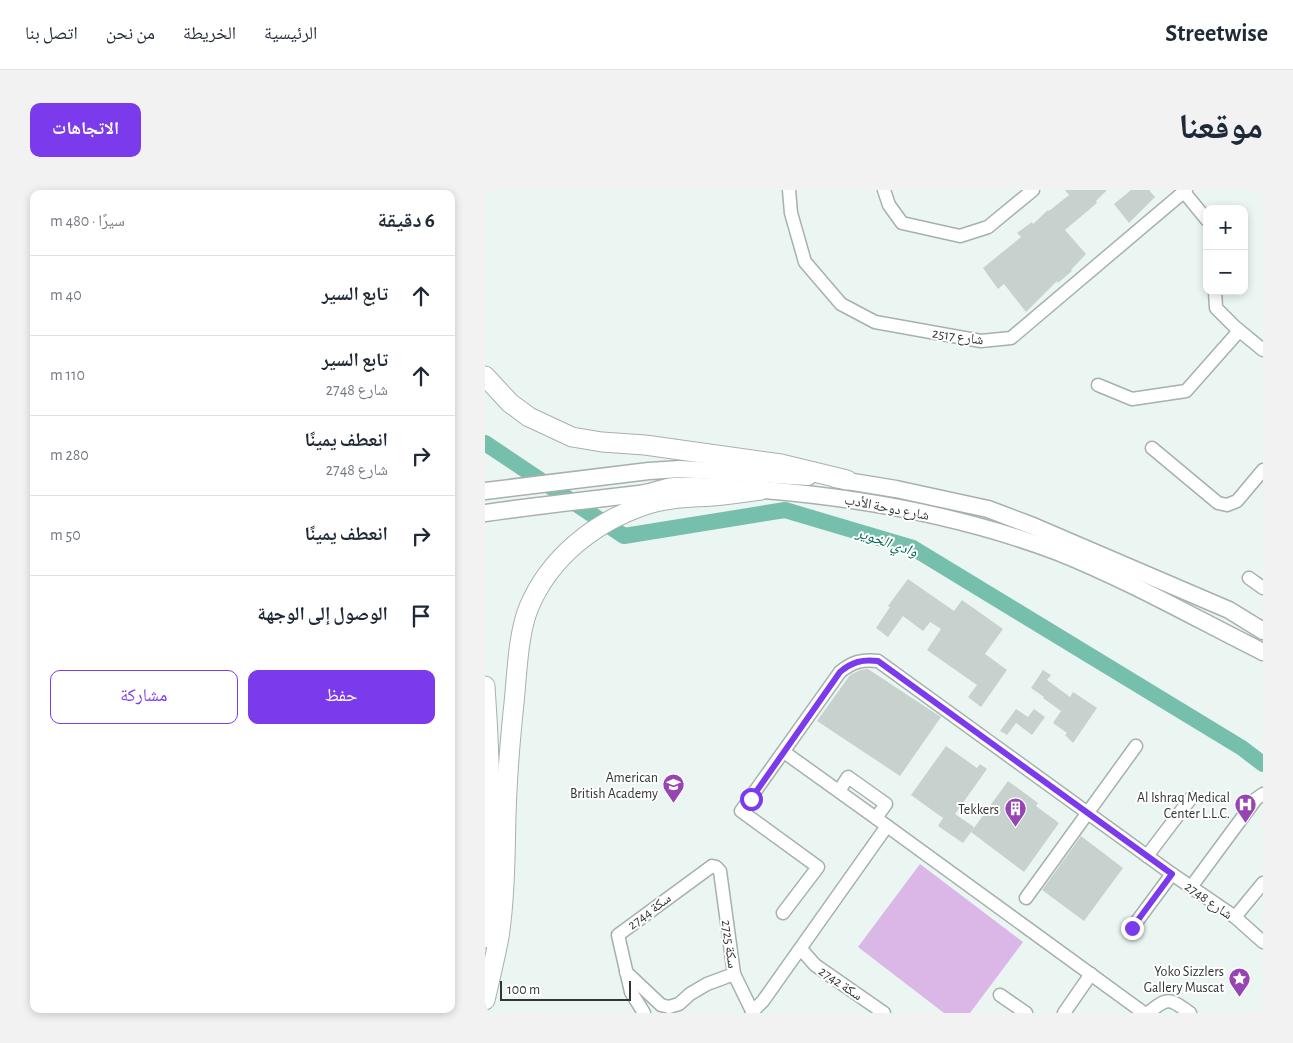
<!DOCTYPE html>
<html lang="ar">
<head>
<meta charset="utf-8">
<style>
	:root { --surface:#fff; --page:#f2f2f3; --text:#1f2937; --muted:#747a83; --line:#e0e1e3; --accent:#7c3aed }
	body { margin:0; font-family:"Alegreya Sans","Noto Naskh Arabic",sans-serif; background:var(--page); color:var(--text); direction:rtl }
	.controls { position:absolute; right:15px; top:15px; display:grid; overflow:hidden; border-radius:10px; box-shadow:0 2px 8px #0003 }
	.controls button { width:45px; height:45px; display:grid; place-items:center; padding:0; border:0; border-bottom:1px solid var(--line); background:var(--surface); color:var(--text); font:25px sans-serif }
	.scale { position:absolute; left:15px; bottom:12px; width:131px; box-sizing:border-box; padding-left:5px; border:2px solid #313534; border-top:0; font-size:14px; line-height:18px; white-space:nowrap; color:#313534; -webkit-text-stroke:4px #fff; paint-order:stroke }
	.stop { position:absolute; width:15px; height:15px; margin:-11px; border:4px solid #7c3aed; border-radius:50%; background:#fff }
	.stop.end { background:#7c3aed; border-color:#fff; box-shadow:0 1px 5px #0008 }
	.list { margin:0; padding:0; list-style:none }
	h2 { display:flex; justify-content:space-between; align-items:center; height:65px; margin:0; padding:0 20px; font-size:21px }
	h2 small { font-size:16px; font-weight:400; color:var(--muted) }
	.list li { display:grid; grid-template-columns:32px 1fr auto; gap:15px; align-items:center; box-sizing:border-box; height:80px; padding:0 20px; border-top:1px solid var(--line) }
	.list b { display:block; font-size:19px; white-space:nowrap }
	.list p { margin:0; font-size:16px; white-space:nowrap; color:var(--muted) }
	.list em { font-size:16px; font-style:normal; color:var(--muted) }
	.actions { display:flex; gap:10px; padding:15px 20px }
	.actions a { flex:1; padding:11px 0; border:1px solid var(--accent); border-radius:10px; text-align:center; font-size:18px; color:var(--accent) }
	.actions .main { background:var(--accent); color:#fff }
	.icon { flex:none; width:28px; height:28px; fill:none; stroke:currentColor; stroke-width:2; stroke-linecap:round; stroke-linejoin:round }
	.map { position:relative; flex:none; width:778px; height:823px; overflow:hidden; direction:ltr; border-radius:10px }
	header { display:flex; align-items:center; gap:30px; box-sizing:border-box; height:70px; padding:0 25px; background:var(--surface); border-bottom:1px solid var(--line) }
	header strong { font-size:24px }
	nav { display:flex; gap:28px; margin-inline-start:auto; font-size:18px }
	.intro { display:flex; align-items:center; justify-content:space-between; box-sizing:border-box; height:120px; padding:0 30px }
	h1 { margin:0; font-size:35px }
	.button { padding:12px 22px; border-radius:10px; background:var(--accent); color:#fff; font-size:18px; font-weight:700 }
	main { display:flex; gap:30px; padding:0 30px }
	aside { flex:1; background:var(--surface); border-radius:10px; box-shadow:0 2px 8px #0003 }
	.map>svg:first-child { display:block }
	.green { fill:#dab7e7 }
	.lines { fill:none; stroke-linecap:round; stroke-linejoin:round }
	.river { stroke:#77bfad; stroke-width:16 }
	.building { fill:#c7d2cf }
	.minor-casing { stroke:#a6b1ae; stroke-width:15 }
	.major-casing { stroke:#a6b1ae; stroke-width:19 }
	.highway-casing { stroke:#a6b1ae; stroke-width:21 }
	.minor { stroke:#fff; stroke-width:12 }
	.major { stroke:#fff; stroke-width:16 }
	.highway { stroke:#fff; stroke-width:19 }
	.route { stroke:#7c3aed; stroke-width:6 }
	.labels { text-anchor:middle; stroke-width:4; stroke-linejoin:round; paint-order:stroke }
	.street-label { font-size:14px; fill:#313534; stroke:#fff }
	.poi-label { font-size:14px; fill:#313534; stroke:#fff; text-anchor:end }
	.water-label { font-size:15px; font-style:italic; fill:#006756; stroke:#fff }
</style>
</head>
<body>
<header>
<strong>Streetwise</strong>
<nav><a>الرئيسية</a><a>الخريطة</a><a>من نحن</a><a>اتصل بنا</a></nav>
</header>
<div class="intro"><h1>موقعنا</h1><a class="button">الاتجاهات</a></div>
<main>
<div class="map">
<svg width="778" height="823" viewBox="0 0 778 823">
	<rect width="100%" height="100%" fill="#ebf6f3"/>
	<polygon class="green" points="435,674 538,752 485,823 459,823 373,757"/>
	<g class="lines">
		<polyline class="river" points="0,253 139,346 300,320 428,358 757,558 778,574"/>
	</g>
	<g class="building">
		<polygon points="580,0 622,0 611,11 612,13 580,40 601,64 586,80 587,81 573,93 572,91 541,122 519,94 513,99 498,78 536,47 532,43 547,32 548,34 563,20 564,21 584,5"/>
		<polygon points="646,0 664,0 670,7 644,33 629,14"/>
		<polygon points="423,389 469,421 477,410 518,439 500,464 522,480 496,517 483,507 492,495 442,460 456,439 445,432 438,441 418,426 403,447 391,438 405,417 403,416"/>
		<polygon points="383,479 456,527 415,586 332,531 365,485 375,480"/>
		<polygon points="558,480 566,485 562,490 585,507 588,502 612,518 588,553 580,545 582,543 568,533 576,521 558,508 559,507 546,498"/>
		<polygon points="531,519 543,527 549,519 560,527 547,545 531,533 522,545 515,541"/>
		<polygon points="461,556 492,578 495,574 502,579 470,624 489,637 486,642 523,591 553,613 551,616 574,633 539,682 486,642 478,653 453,636 458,628 426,605"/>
		<polygon points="596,646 638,678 599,731 557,700"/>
	</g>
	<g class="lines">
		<defs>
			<g id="minor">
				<polyline points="304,0 306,23 320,72 356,114 390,132 496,151 526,148 701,0"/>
				<polyline points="399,0 404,15 417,33 475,46 503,37 548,0"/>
				<polyline points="699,2 722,30"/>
				<polyline points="730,101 731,118 750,137 778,160"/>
				<polyline points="613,195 647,209 701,201 754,141"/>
				<polyline points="667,258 733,313 742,315 752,311 778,280"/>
				<polyline points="764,388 778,398"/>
				<polyline points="354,601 363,587 401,614 391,628"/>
				<polyline points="402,636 659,823"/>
				<polyline points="662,666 706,608"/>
				<polyline points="706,697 771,609 778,604"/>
				<polyline points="541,708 651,556"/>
				<path d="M298 723 333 677 256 621 355 482C367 472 377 469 393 471L687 684 750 727 778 752"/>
				<polyline points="750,727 778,693"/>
				<polyline points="647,738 687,684"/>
				<polyline points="316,759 330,775 399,823"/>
				<polyline points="141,782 176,815 184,817 194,814 205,804 222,794 249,784"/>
				<polyline points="515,805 541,823"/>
				<polyline points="267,822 278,811 402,636 299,562"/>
				<polyline points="159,823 146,802 133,745 227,676 231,677 235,681 249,784 268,823"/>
				<polyline points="579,823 606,784"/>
				<path d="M663 823C683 807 684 808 705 823"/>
			</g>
			<g id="major">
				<polyline points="350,289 411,299 503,319 548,336 744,420 778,441"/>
				<polyline points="0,301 164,281 195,279 323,287"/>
				<path d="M0 323C51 316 102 310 154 304 166 303 177 297 189 296 219 295 249 298 279 300 378 308 480 327 573 362 643 390 710 428 778 462"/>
			</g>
			<g id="highway">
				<polyline points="0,186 25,213 44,227 87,247 117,252 160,255 296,274 362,290"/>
				<path d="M0 496C6 580 8 664 0 748"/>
				<path d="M0 810C5 789 10 768 14 747 20 707 20 666 21 626 22 588 25 551 29 513 32 484 33 443 44 417 65 367 110 332 160 315 186 306 212 308 238 305 251 304 263 302 276 300"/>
			</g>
		</defs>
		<use href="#minor" class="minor-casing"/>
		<use href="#major" class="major-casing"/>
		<use href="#highway" class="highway-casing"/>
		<use href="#minor" class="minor"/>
		<use href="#major" class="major"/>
		<use href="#highway" class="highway"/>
	</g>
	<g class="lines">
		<path class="route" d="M266 609 355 482C367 472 377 469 393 471L687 684 647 738"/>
	</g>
	<defs>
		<symbol id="school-pin" viewBox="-11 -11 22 30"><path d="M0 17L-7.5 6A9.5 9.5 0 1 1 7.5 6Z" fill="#9845b4" stroke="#fff"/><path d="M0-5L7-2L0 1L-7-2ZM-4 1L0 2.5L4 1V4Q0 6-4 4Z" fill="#fff"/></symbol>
		<symbol id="hospital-pin" viewBox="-11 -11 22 30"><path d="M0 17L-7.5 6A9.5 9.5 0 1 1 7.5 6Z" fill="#9845b4" stroke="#fff"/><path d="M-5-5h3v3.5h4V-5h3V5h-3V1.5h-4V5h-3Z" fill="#fff"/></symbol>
		<symbol id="building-pin" viewBox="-11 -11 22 30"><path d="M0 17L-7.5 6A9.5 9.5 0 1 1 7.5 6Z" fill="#9845b4" stroke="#fff"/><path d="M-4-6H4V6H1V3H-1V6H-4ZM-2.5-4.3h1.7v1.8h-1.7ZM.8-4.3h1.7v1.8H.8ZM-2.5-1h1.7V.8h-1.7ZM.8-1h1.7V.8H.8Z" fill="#fff"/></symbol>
		<symbol id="sight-pin" viewBox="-11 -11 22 30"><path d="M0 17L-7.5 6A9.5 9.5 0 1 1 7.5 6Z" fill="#9845b4" stroke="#fff"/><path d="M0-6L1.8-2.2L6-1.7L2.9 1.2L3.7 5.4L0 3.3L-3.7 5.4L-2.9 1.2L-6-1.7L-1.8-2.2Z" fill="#fff"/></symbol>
	</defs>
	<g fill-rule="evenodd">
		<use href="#school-pin" x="176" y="582" width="25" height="34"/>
		<use href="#hospital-pin" x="748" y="602" width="25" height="34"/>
		<use href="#building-pin" x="518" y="606" width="25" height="34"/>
		<use href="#sight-pin" x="742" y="776" width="25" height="34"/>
	</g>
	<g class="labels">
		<g class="street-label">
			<text transform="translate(473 146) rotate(8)" y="5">2517 شارع</text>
			<text transform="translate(402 317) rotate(11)" y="5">شارع دوحة الأدب</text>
			<text transform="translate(724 710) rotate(35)" y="5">شارع 2748</text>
			<text transform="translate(164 721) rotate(-37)" y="5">سكة 2744</text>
			<text transform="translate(245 754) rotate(82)" y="5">سكة 2725</text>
			<text transform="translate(356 793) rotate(34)" y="5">سكة 2742</text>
		</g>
		<g class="poi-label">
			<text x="173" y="592">American<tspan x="173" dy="16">British Academy</tspan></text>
			<text x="745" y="612">Al Ishraq Medical<tspan x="745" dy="16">Center L.L.C.</tspan></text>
			<text x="514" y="624">Tekkers</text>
			<text x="739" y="786">Yoko Sizzlers<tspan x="739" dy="16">Gallery Muscat</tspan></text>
		</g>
		<g class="water-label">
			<text transform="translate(402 352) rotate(19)" y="5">وادي الخوير</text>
		</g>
	</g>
</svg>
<div class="controls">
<button>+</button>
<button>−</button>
</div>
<div class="scale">100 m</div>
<div class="stop" style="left:266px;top:609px"></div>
<div class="stop end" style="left:647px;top:738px"></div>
</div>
<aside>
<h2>6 دقيقة<small>سيرًا · 480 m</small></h2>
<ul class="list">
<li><svg class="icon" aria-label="ahead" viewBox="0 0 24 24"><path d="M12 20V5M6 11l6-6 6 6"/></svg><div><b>تابع السير</b></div><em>40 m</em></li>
<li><svg class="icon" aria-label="ahead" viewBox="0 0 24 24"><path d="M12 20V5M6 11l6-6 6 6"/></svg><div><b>تابع السير</b><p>شارع 2748</p></div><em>110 m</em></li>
<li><svg class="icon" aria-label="right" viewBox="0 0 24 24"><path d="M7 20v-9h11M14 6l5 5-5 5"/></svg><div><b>انعطف يمينًا</b><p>شارع 2748</p></div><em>280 m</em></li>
<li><svg class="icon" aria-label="right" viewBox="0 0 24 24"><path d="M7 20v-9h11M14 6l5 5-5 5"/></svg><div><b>انعطف يمينًا</b></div><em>50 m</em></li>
<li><svg class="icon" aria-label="arrive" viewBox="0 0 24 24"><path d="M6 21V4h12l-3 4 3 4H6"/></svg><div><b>الوصول إلى الوجهة</b></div></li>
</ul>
<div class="actions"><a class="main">حفظ</a><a>مشاركة</a></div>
</aside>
</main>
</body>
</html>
